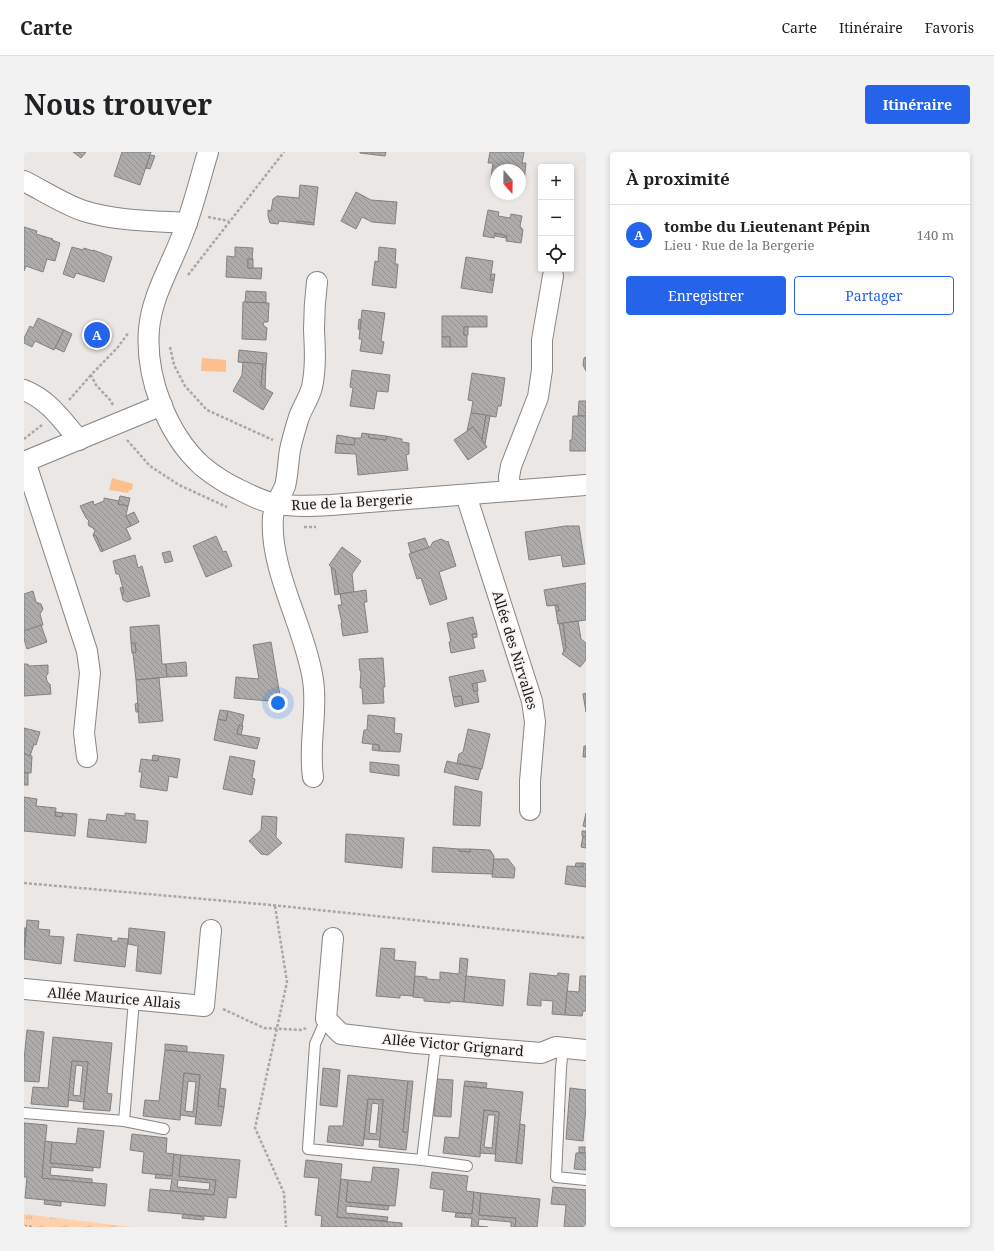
<!DOCTYPE html>
<html lang="fr">
<head>
<meta charset="utf-8">
<style>
	:root { --surface:#fff; --page:#f2f2f2; --text:#202124; --muted:#757577; --line:#e0e0e0; --accent:#2563eb }
	body { margin:0; font-family:"Noto Serif",serif; background:var(--page); color:var(--text) }
	.controls { position:absolute; right:12px; top:12px; display:grid; overflow:hidden; border-radius:4px; box-shadow:0 2px 6px #0003 }
	.controls button { width:36px; height:36px; display:grid; place-items:center; padding:0; border:0; border-bottom:1px solid var(--line); background:var(--surface); color:var(--text); font:20px sans-serif }
	.compass { position:absolute; left:466px; top:12px; width:36px; height:36px; border-radius:50%; background:var(--surface); box-shadow:0 2px 6px #0003; rotate:160deg }
	.you { position:absolute; left:254px; top:551px; width:14px; height:14px; margin:-10px; border:3px solid #fff; border-radius:50%; background:#1a73e8; box-shadow:0 0 0 6px #1a73e833 }
	.badge { display:grid; place-items:center; width:26px; height:26px; border-radius:50%; background:var(--accent); color:#fff; font-size:13px; font-weight:700 }
	.pin { position:absolute; translate:-50% -50%; border:2px solid #fff; box-shadow:0 1px 4px #0006 }
	.list { margin:0; padding:0; list-style:none }
	h2 { display:flex; justify-content:space-between; align-items:center; height:52px; margin:0; padding:0 16px; font-size:17px }
	h2 small { font-size:13px; font-weight:400; color:var(--muted) }
	.list li { display:grid; grid-template-columns:26px 1fr auto; gap:12px; align-items:center; box-sizing:border-box; height:60px; padding:0 16px; border-top:1px solid var(--line) }
	.list b { display:block; font-size:15px; white-space:nowrap }
	.list p { margin:0; font-size:13px; white-space:nowrap; color:var(--muted) }
	.list em { font-size:13px; font-style:normal; color:var(--muted) }
	.actions { display:flex; gap:8px; padding:12px 16px }
	.actions a { flex:1; padding:9px 0; border:1px solid var(--accent); border-radius:4px; text-align:center; font-size:14px; color:var(--accent) }
	.actions .main { background:var(--accent); color:#fff }
	.icon { flex:none; width:22px; height:22px; fill:none; stroke:currentColor; stroke-width:2; stroke-linecap:round; stroke-linejoin:round }
	.map { position:relative; flex:none; width:562px; height:1075px; overflow:hidden; border-radius:4px }
	header { display:flex; align-items:center; gap:24px; box-sizing:border-box; height:56px; padding:0 20px; background:var(--surface); border-bottom:1px solid var(--line) }
	header strong { font-size:19px }
	nav { display:flex; gap:22px; margin-inline-start:auto; font-size:14px }
	.intro { display:flex; align-items:center; justify-content:space-between; box-sizing:border-box; height:96px; padding:0 24px }
	h1 { margin:0; font-size:28px }
	.button { padding:10px 18px; border-radius:4px; background:var(--accent); color:#fff; font-size:14px; font-weight:700 }
	main { display:flex; gap:24px; padding:0 24px }
	aside { flex:1; background:var(--surface); border-radius:4px; box-shadow:0 2px 6px #0003 }
	.map>svg:first-child { display:block }
	.park { fill:url(#park-tufts) }
	.water { fill:#febf8c }
	.building { fill:url(#building-back-hatch); stroke:#83817f; fill-rule:evenodd }
	.lines { fill:none; stroke-linecap:round; stroke-linejoin:round }
	.service-casing { stroke:#888583; stroke-width:12 }
	.minor-casing { stroke:#888583; stroke-width:22 }
	.path { stroke:#aaa7a6; stroke-width:2.5; stroke-dasharray:3 2; stroke-linecap:butt }
	.service { stroke:#fff; stroke-width:10 }
	.minor { stroke:#fff; stroke-width:20 }
	.labels { text-anchor:middle; stroke-width:3.5; stroke-linejoin:round; paint-order:stroke }
	.street-label { font-size:14px; fill:#1a1918; stroke:#f7f4f2 }
</style>
</head>
<body>
<header>
<strong>Carte</strong>
<nav><a>Carte</a><a>Itinéraire</a><a>Favoris</a></nav>
</header>
<div class="intro"><h1>Nous trouver</h1><a class="button">Itinéraire</a></div>
<main>
<div class="map">
<svg width="562" height="1075" viewBox="0 0 562 1075">
	<defs>
		<pattern id="park-tufts" width="24" height="20" patternUnits="userSpaceOnUse"><rect width="24" height="20" fill="#fed0ac"/><path d="M3 7l-1-3M5 7V3M7 7l1-3M15 17l-1-3M17 17v-4M19 17l1-3" fill="none" stroke="#d9b293"/></pattern>
		<pattern id="building-back-hatch" width="6" height="6" patternUnits="userSpaceOnUse"><rect width="6" height="6" fill="#aeacaa"/><path d="M-1 5l2 2M0 0l6 6M5-1l2 2" fill="none" stroke="#959392"/></pattern>
	</defs>
	<rect width="100%" height="100%" fill="#eae7e5"/>
	<polygon class="park" points="0,1062 106,1075 0,1075"/>
	<g class="water">
		<polygon points="178,206 202,208 202,220 177,219"/>
		<polygon points="88,326 109,332 108,338 105,338 104,341 85,338"/>
	</g>
	<g class="building">
		<polygon points="49,0 62,0 57,6"/>
		<polygon points="98,0 127,0 116,33 90,24"/>
		<polygon points="336,0 362,0 361,4 336,1"/>
		<polygon points="466,0 500,0 498,11 502,11 500,30 496,30 496,18 472,18 472,27 467,26 469,11 464,11"/>
		<polygon points="126,3 131,4 126,17 122,16"/>
		<polygon points="276,33 294,35 290,71 273,69 273,71 255,69 254,72 246,71 244,64 244,58 247,59 249,47 253,44 275,46"/>
		<polygon points="332,40 347,48 373,50 371,72 348,70 338,65 332,77 317,69"/>
		<polygon points="464,58 475,60 474,64 486,66 487,62 498,64 496,74 499,78 497,91 482,89 483,84 471,81 470,86 459,84"/>
		<polygon points="273,69 290,71 290,73 273,71"/>
		<polygon points="0,75 13,79 12,82 29,87 28,88 36,91 31,109 23,107 19,120 2,114 0,119"/>
		<polygon points="471,81 483,84 482,86 471,84"/>
		<polygon points="48,95 59,98 60,96 69,99 69,98 88,105 80,130 52,121 50,126 39,122"/>
		<polygon points="211,95 229,96 228,108 224,107 224,116 238,116 237,127 202,125 203,104 211,105"/>
		<polygon points="355,95 372,97 371,112 374,112 372,136 348,133 351,109 354,110"/>
		<polygon points="442,105 469,109 466,128 470,128 468,141 437,136"/>
		<rect x="224" y="107" width="5" height="9"/>
		<polygon points="467,122 471,122 470,128 466,128"/>
		<polygon points="222,139 242,140 242,151 221,150"/>
		<polygon points="219,150 245,151 244,170 240,170 239,173 243,176 242,188 218,187"/>
		<polygon points="338,158 361,161 357,189 360,190 358,202 336,199 338,187 335,187"/>
		<polygon points="418,164 463,164 463,175 440,175 440,183 443,184 443,195 426,195 426,185 418,185"/>
		<polygon points="14,166 40,178 30,198 11,189 8,195 0,191 0,186 6,174 9,176"/>
		<polygon points="335,167 337,168 336,178 334,177"/>
		<rect x="440" y="175" width="4" height="8"/>
		<polygon points="40,178 48,182 40,200 31,196"/>
		<rect x="418" y="185" width="8" height="10"/>
		<polygon points="215,198 243,201 242,213 214,210"/>
		<polygon points="562,205 562,219 559,213 560,206"/>
		<polygon points="219,210 239,212 237,234 249,241 239,258 209,239 218,223"/>
		<polygon points="239,212 242,213 241,237 237,234"/>
		<polygon points="328,218 366,223 364,240 353,239 350,257 326,254 329,236 326,235"/>
		<polygon points="448,221 481,226 477,254 474,254 472,265 447,261 449,249 444,248"/>
		<polygon points="555,249 562,249 562,264 554,264"/>
		<polygon points="447,261 462,263 458,288 449,275 443,279"/>
		<polygon points="462,263 466,264 461,292 458,288"/>
		<polygon points="549,264 562,264 562,299 546,299 546,288 548,288"/>
		<polygon points="449,275 463,295 444,308 430,288"/>
		<polygon points="338,281 345,282 345,286 362,288 362,284 378,287 378,290 385,291 385,302 382,303 384,318 334,323 332,302 311,301 312,291 330,293 331,286 337,286"/>
		<polygon points="345,282 362,284 362,288 345,286"/>
		<polygon points="313,283 331,286 330,293 312,291"/>
		<polygon points="96,344 106,346 104,354 94,352"/>
		<polygon points="80,346 95,349 94,352 104,354 102,363 107,374 102,376 107,387 79,399 72,384 69,383 71,379 69,376 65,374 64,371 65,369 62,366 56,354 69,349 70,353 80,349"/>
		<polygon points="110,360 115,370 107,374 102,364"/>
		<polygon points="542,374 555,374 561,412 539,415 537,403 505,408 501,380"/>
		<polygon points="69,383 72,384 79,399 77,400"/>
		<polygon points="192,384 199,400 202,399 208,414 182,425 169,394"/>
		<polygon points="401,386 405,396 387,401 384,391"/>
		<polygon points="417,387 423,390 424,389 432,414 415,420 423,447 406,453 397,426 393,427 385,402 406,395 409,390"/>
		<polygon points="318,395 337,409 328,422 330,440 315,442 311,418 305,413"/>
		<polygon points="146,399 149,409 141,411 138,401"/>
		<polygon points="111,403 114,416 118,414 126,444 103,450 99,448 98,443 100,440 95,422 92,422 89,409"/>
		<polygon points="307,415 311,418 315,442 311,443"/>
		<polygon points="562,431 562,468 534,472 532,459 535,459 534,453 523,454 520,438"/>
		<polygon points="98,435 100,440 98,443 96,436"/>
		<polygon points="342,438 343,450 340,450 344,480 319,484 317,471 318,471 314,453 318,453 316,442"/>
		<polygon points="9,439 12,450 17,452 19,457 16,462 19,473 0,479 0,442"/>
		<polygon points="531,453 534,453 535,459 532,459"/>
		<polygon points="449,465 453,482 448,482 451,496 427,501 425,490 427,490 423,471"/>
		<polygon points="554,469 557,487 562,491 562,508 556,515 538,502 542,496 539,471"/>
		<polygon points="539,471 542,496 540,500 535,472"/>
		<polygon points="17,473 23,490 3,497 0,487 0,479"/>
		<polygon points="135,473 138,512 142,512 143,525 112,528 109,501 108,501 112,500 111,491 107,491 106,475"/>
		<polygon points="448,482 453,482 453,485 449,486"/>
		<polygon points="247,490 257,550 210,546 212,525 235,527 229,493"/>
		<polygon points="107,491 111,491 112,500 108,501"/>
		<polygon points="359,506 361,535 359,535 360,551 339,552 338,536 336,536 337,519 336,519 335,507"/>
		<polygon points="162,510 163,524 143,525 142,512"/>
		<polygon points="0,512 3,512 6,514 24,513 24,522 22,524 23,529 25,532 26,532 27,542 0,544"/>
		<polygon points="459,518 462,529 448,532 450,539 453,539 455,550 439,553 437,544 429,545 425,525"/>
		<polygon points="135,526 139,569 115,571 112,528"/>
		<polygon points="453,531 454,539 450,539 448,532"/>
		<polygon points="562,541 562,560 559,542"/>
		<polygon points="437,544 439,553 431,555 429,545"/>
		<polygon points="114,551 114,560 112,560 111,552"/>
		<polygon points="196,558 204,559 202,569 194,567"/>
		<polygon points="204,559 220,563 218,574 215,573 213,582 236,586 233,597 190,588 194,567 202,569"/>
		<polygon points="344,563 371,566 370,581 378,582 376,600 355,599 355,593 338,591 340,578 343,578"/>
		<polygon points="215,573 219,574 217,583 213,582"/>
		<polygon points="0,576 16,580 12,593 10,592 6,604 0,602"/>
		<polygon points="444,577 466,582 458,617 433,611 435,602 439,600"/>
		<polygon points="349,592 355,593 355,599 348,598"/>
		<polygon points="560,594 562,594 562,605 559,605"/>
		<polygon points="0,602 8,604 7,621 0,621"/>
		<polygon points="129,603 135,604 134,609 128,608"/>
		<polygon points="135,604 156,607 153,626 145,624 143,639 116,635 118,620 115,620 117,607 134,609"/>
		<polygon points="206,604 231,609 228,626 231,627 228,643 199,637"/>
		<polygon points="423,609 457,617 454,628 420,620"/>
		<polygon points="346,610 375,613 375,624 346,620"/>
		<rect x="0" y="621" width="4" height="12"/>
		<polygon points="431,634 458,640 456,674 429,673"/>
		<polygon points="0,645 13,647 12,654 32,656 31,664 38,665 39,661 53,662 51,684 0,679"/>
		<polygon points="32,660 39,661 38,665 31,664"/>
		<polygon points="101,661 111,662 111,668 124,669 122,691 63,685 65,667 82,669 83,662 101,664"/>
		<polygon points="562,661 562,675 559,674"/>
		<polygon points="238,664 253,665 252,685 258,691 244,703 237,702 225,689 237,678"/>
		<polygon points="558,679 562,679 562,685 558,684"/>
		<polygon points="322,682 380,686 378,716 321,710"/>
		<polygon points="559,684 562,685 562,696 557,695"/>
		<polygon points="409,695 435,697 435,699 446,700 446,697 466,698 470,704 469,722 408,720"/>
		<polygon points="435,697 446,697 446,700 435,699"/>
		<polygon points="470,707 484,707 491,716 490,726 468,725"/>
		<polygon points="552,711 559,711 559,715 551,715"/>
		<polygon points="559,711 562,712 562,735 541,732 543,714 559,715"/>
		<polygon points="3,768 15,769 14,777 26,778 25,784 40,785 37,812 0,807"/>
		<polygon points="0,776 2,776 0,796"/>
		<polygon points="105,776 141,780 137,822 112,819 114,794 104,792"/>
		<polygon points="53,782 88,786 87,789 94,789 94,786 104,787 101,815 50,809"/>
		<polygon points="357,796 371,797 370,808 392,810 389,844 376,843 376,846 352,844"/>
		<polygon points="436,806 444,807 440,850 426,849 426,851 400,849 400,846 389,845 391,824 403,825 403,827 416,828 416,820 435,822"/>
		<polygon points="506,821 533,824 534,821 545,822 541,863 528,862 529,849 517,848 517,854 503,853"/>
		<polygon points="442,824 481,828 479,854 440,850"/>
		<polygon points="556,824 562,824 562,859 559,859 558,864 541,863 543,839 555,840"/>
		<polygon points="3,878 20,880 15,930 0,929 0,908"/>
		<polygon points="29,885 88,891 83,941 88,942 86,959 59,957 64,910 48,909 44,955 7,952 9,935 24,936"/>
		<polygon points="141,892 163,894 163,900 141,898"/>
		<polygon points="141,898 200,903 194,954 200,955 197,974 171,972 176,923 160,921 156,968 119,964 121,948 135,949"/>
		<path d="M48 909 64 910 60 950 44 948ZM52 913 59 914 56 944 49 943Z"/>
		<polygon points="299,916 316,918 313,955 296,953"/>
		<path d="M160 921 176 923 172 965 156 963ZM164 929 172 930 169 960 161 959Z"/>
		<polygon points="324,923 384,929 379,980 384,980 382,998 355,995 359,948 344,947 339,994 303,990 305,974 319,974"/>
		<polygon points="412,927 429,928 427,965 410,964"/>
		<polygon points="384,929 389,929 384,980 379,980"/>
		<polygon points="441,929 463,931 462,936 440,934"/>
		<polygon points="440,934 499,940 492,1011 471,1009 475,960 460,958 456,1005 419,1001 421,985 435,986"/>
		<polygon points="196,936 202,937 200,955 194,954"/>
		<polygon points="546,936 562,938 562,955 559,989 542,987"/>
		<path d="M344 947 359 948 356 988 340 987ZM348 951 355 952 352 982 345 981Z"/>
		<path d="M460 958 475 960 471 1002 456 1001ZM464 963H471L468 996 460 995Z"/>
		<polygon points="0,971 23,973 18,1026 83,1032 81,1054 1,1046 3,1025 0,1025"/>
		<polygon points="496,972 501,973 498,1012 492,1011"/>
		<polygon points="54,976 80,979 76,1016 26,1011 28,990 52,992"/>
		<polygon points="108,982 143,986 142,1001 150,1002 148,1024 118,1021 120,1000 106,998"/>
		<polygon points="21,989 28,990 26,1011 69,1015 69,1019 27,1015 26,1023 68,1027 68,1031 18,1026"/>
		<rect x="555" y="995" width="6" height="6"/>
		<polygon points="552,1001 562,1001 562,1018 550,1017"/>
		<path d="M150 1002 157 1003 155 1024 192 1028 190 1043 146 1039 148 1027 131 1026 132 1022 148 1024ZM154 1028 186 1031 185 1038 153 1035Z"/>
		<polygon points="157,1003 216,1008 212,1046 204,1045 202,1066 124,1059 126,1037 190,1043 192,1028 155,1024"/>
		<polygon points="282,1008 318,1012 313,1065 378,1071 378,1075 297,1075 298,1064 291,1063 295,1026 280,1025"/>
		<polygon points="349,1015 375,1017 371,1054 322,1050 324,1028 347,1030"/>
		<polygon points="408,1020 444,1024 442,1039 450,1040 448,1062 418,1059 420,1038 406,1036"/>
		<polygon points="317,1027 324,1028 322,1050 365,1054 364,1058 322,1054 322,1061 364,1065 363,1069 313,1065"/>
		<polygon points="529,1035 562,1038 562,1075 540,1075 542,1053 527,1052"/>
		<polygon points="450,1040 457,1041 455,1063 492,1066 491,1075 487,1075 487,1070 455,1067 454,1074 464,1075 447,1075 448,1066 431,1065 432,1061 448,1062"/>
		<polygon points="457,1041 516,1047 513,1075 491,1075 492,1066 455,1063"/>
		<polygon points="21,1048 37,1050 37,1054 20,1052"/>
		<polygon points="159,1062 180,1065 180,1068 158,1066"/>
	</g>
	<g class="lines">
		<defs>
			<g id="service">
				<polyline points="302,867 291,892 284,997 398,1008 412,892"/>
				<polyline points="539,895 537,916 532,1025 562,1028"/>
				<polyline points="0,961 100,969 110,848"/>
				<polyline points="100,969 140,977"/>
				<polyline points="398,1008 443,1014"/>
			</g>
			<g id="minor">
				<path d="M184 0C175 30 168 61 156 89 144 119 128 145 125 177 121 225 143 282 178 314 189 323 201 331 214 337 226 343 239 350 253 352 271 355 289 354 307 353L562 333"/>
				<path d="M0 29C20 39 39 52 60 59 92 69 130 69 163 71"/>
				<path d="M0 238C25 248 38 268 55 288"/>
				<polyline points="1,309 63,499 66,521 60,581 63,605"/>
				<polyline points="0,310 138,253"/>
				<polyline points="486,339 485,325 487,314 514,245 518,218 518,188 529,124"/>
				<polyline points="442,343 508,549 511,570 506,629 506,658"/>
				<path d="M289 625C284 592 294 560 289 528 281 475 245 418 249 365 250 353 257 344 261 334 264 323 264 309 266 298 268 288 271 278 274 268 277 257 285 247 288 235 292 216 291 197 290 178 290 162 291 146 293 130"/>
				<polyline points="309,786 302,867 317,882 392,891 517,901 532,895 562,898"/>
				<polyline points="0,837 180,854 187,778"/>
			</g>
		</defs>
		<use href="#service" class="service-casing"/>
		<use href="#minor" class="minor-casing"/>
		<g class="path">
			<polyline points="184,65 205,69"/>
			<polyline points="164,123 260,0"/>
			<polyline points="146,195 150,213 161,234 183,258 249,288"/>
			<polyline points="45,248 67,223"/>
			<polyline points="89,253 86,248 72,233 67,223 94,195 105,180"/>
			<polyline points="0,287 18,273"/>
			<polyline points="103,288 126,314 155,333 203,355"/>
			<polyline points="280,375 292,375"/>
			<polyline points="0,731 247,753 562,786"/>
			<polyline points="251,754 263,830 231,976 260,1041 262,1075"/>
			<polyline points="199,857 240,876 278,878 282,876"/>
			<polyline points="0,1074 9,1075"/>
		</g>
		<use href="#service" class="service"/>
		<use href="#minor" class="minor"/>
	</g>
	<g class="labels">
		<g class="street-label">
			<text transform="translate(328 350) rotate(-3)" y="5">Rue de la Bergerie</text>
			<text transform="translate(491 498) rotate(73)" y="5">Allée des Nirvalles</text>
			<text transform="translate(90 846) rotate(5)" y="5">Allée Maurice Allais</text>
			<text transform="translate(429 893) rotate(5)" y="5">Allée Victor Grignard</text>
		</g>
	</g>
</svg>
<div class="controls">
<button>+</button>
<button>−</button>
<button><svg class="icon" aria-label="locate" viewBox="0 0 24 24"><circle cx="12" cy="12" r="6"/><path d="M12 2v4M12 18v4M2 12h4M18 12h4"/></svg></button>
</div>
<svg class="compass" viewBox="-18 -18 36 36"><path d="M0-13l5 13h-10z" fill="#e53935"/><path d="M0 13l5-13h-10z" fill="#757577"/></svg>
<div class="you"></div>
<div class="pin badge" style="left:73px;top:183px">A</div>
</div>
<aside>
<h2>À proximité<small></small></h2>
<ul class="list">
<li><span class="badge">A</span><div><b>tombe du Lieutenant Pépin</b><p>Lieu · Rue de la Bergerie</p></div><em>140 m</em></li>
</ul>
<div class="actions"><a class="main">Enregistrer</a><a>Partager</a></div>
</aside>
</main>
</body>
</html>
